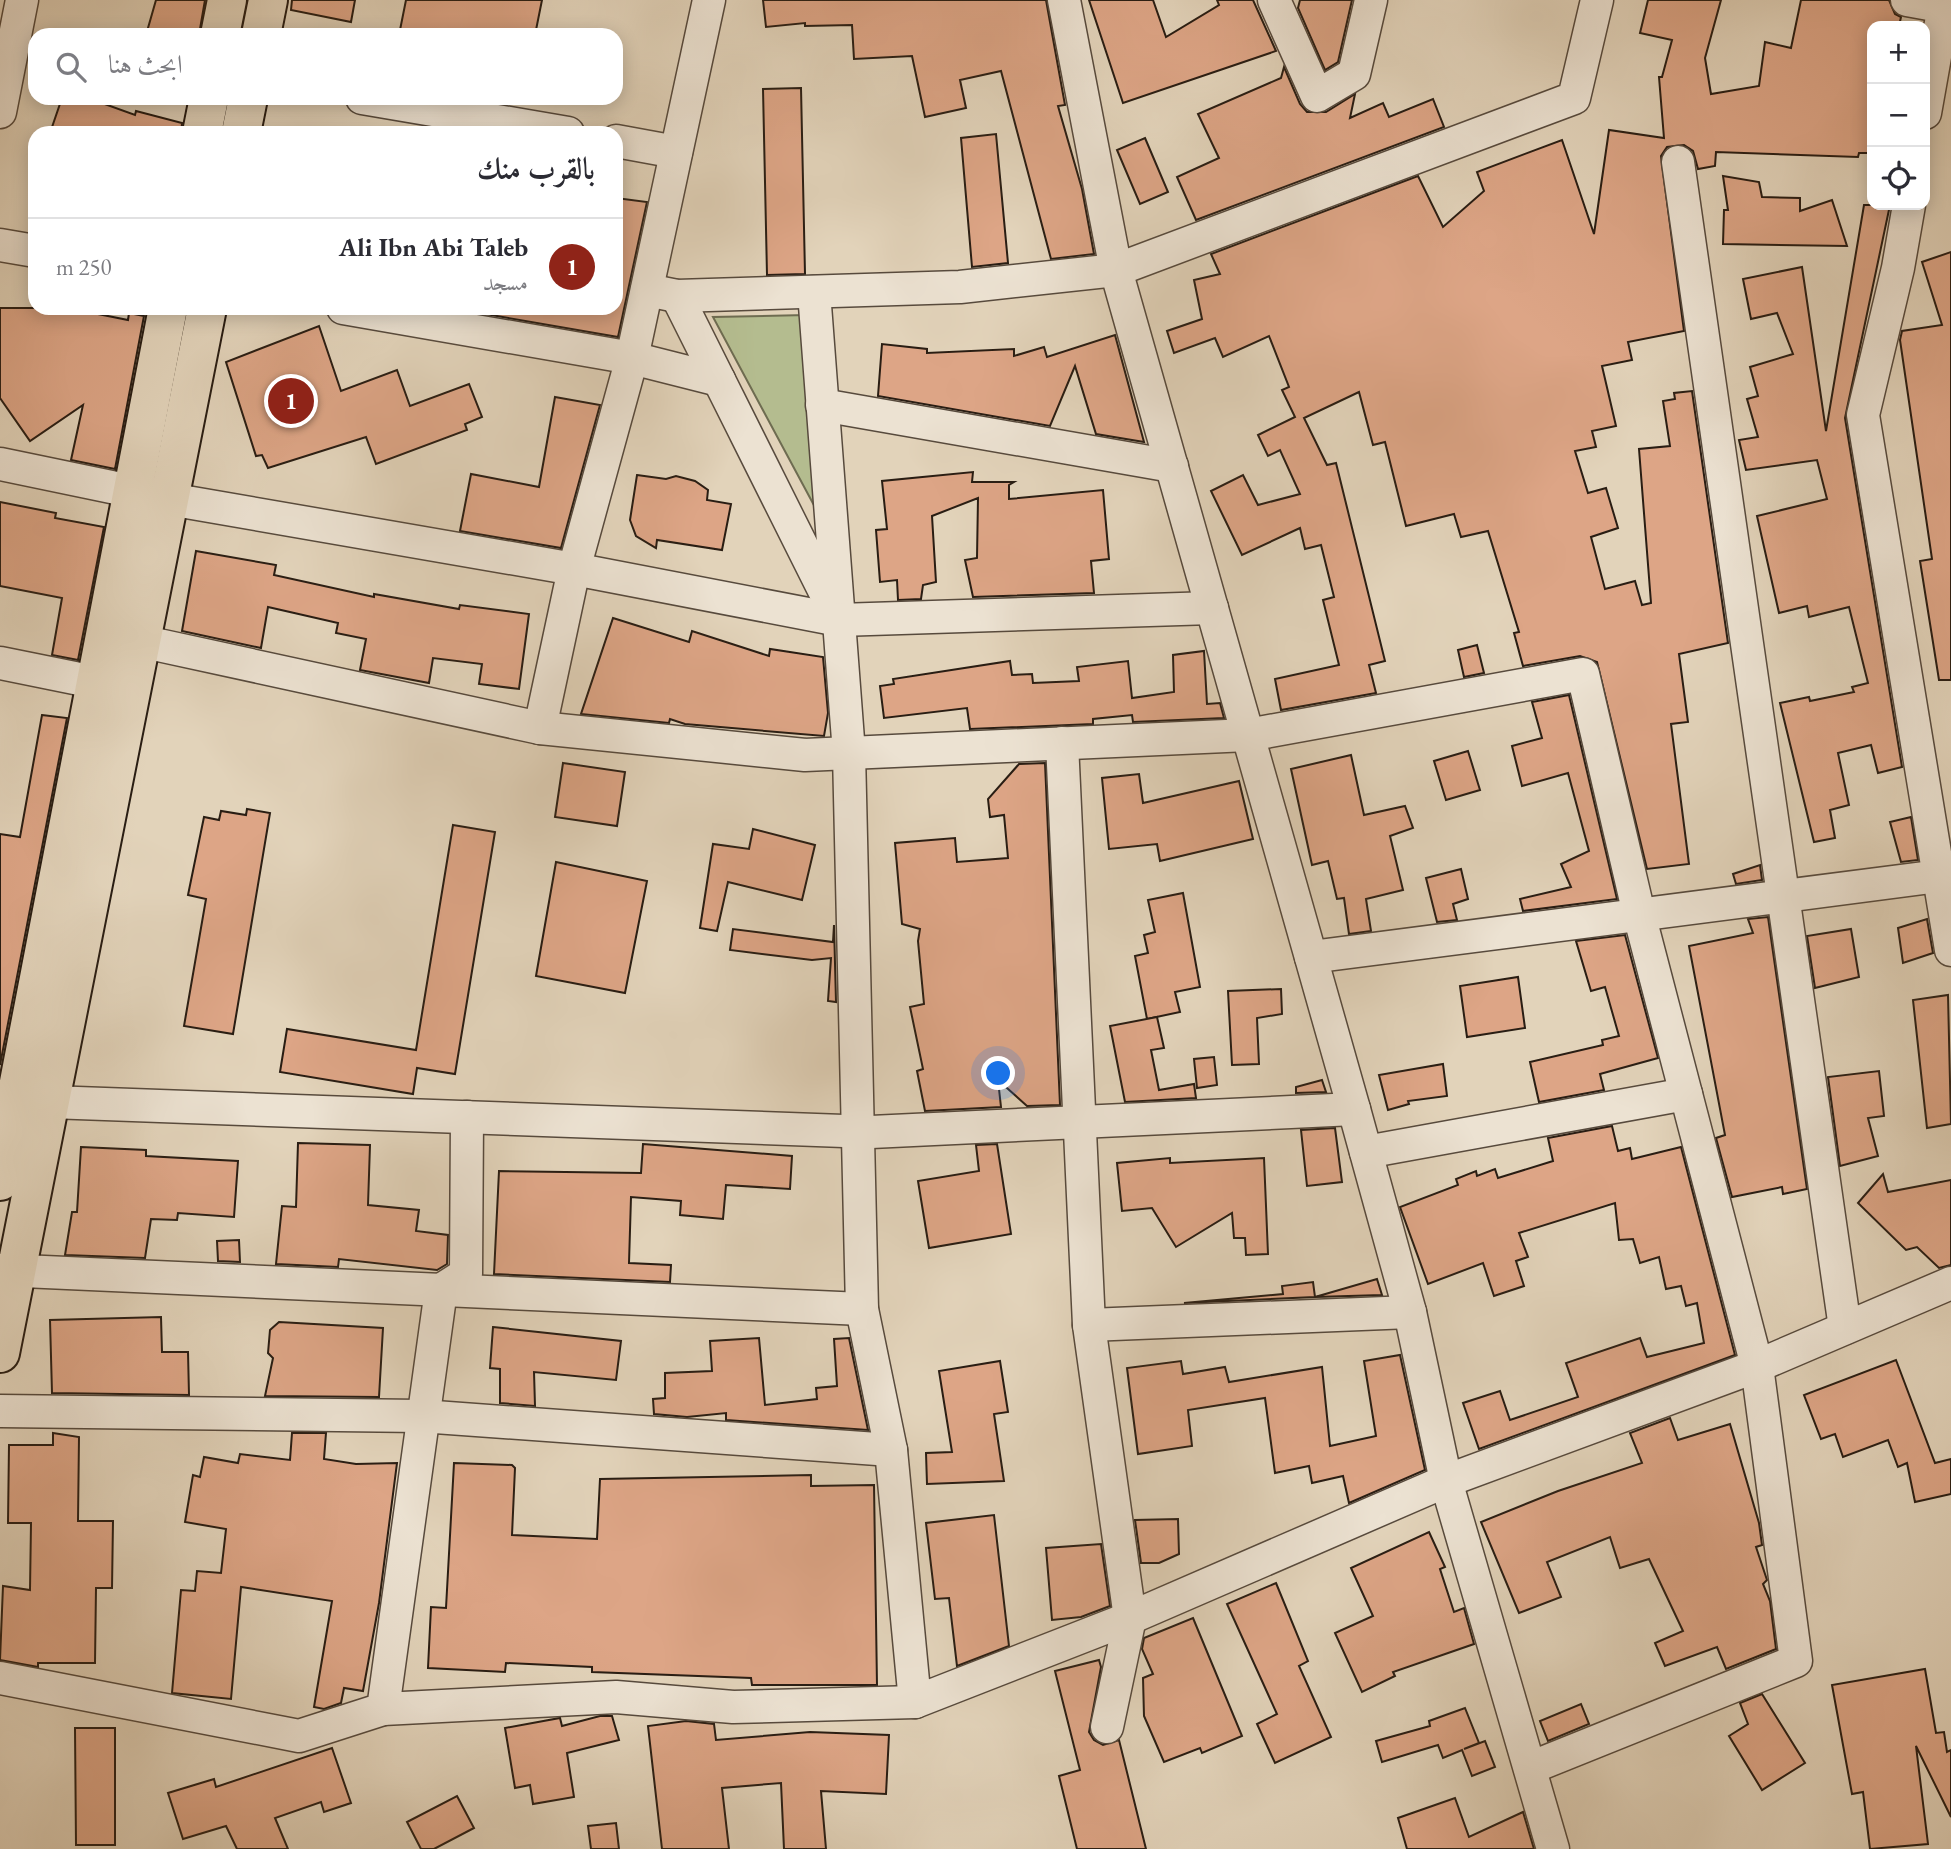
<!DOCTYPE html>
<html lang="ar">
<head>
<meta charset="utf-8">
<style>
	:root { --surface:#fff; --page:#f2f2f3; --text:#2b2b33; --muted:#7c7c81; --line:#e1e1e2; --accent:#8f2418 }
	body { margin:0; font-family:"EB Garamond",Amiri,serif; background:var(--page); color:var(--text); direction:rtl }
	.controls { position:absolute; right:21px; top:21px; display:grid; overflow:hidden; border-radius:14px; box-shadow:0 4px 18px #0003 }
	.controls button { width:63px; height:63px; display:grid; place-items:center; padding:0; border:0; border-bottom:2px solid var(--line); background:var(--surface); color:var(--text); font:35px sans-serif }
	.you { position:absolute; left:999px; top:1074px; width:24px; height:24px; margin:-18px; border:5px solid #fff; border-radius:50%; background:#1a73e8; box-shadow:0 0 0 10px #1a73e833 }
	.badge { display:grid; place-items:center; width:46px; height:46px; border-radius:50%; background:var(--accent); color:#fff; font-size:23px; font-weight:700 }
	.pin { position:absolute; translate:-50% -50%; border:4px solid #fff; box-shadow:0 2px 7px #0006 }
	.list { margin:0; padding:0; list-style:none }
	h2 { display:flex; justify-content:space-between; align-items:center; height:91px; margin:0; padding:0 28px; font-size:30px }
	h2 small { font-size:23px; font-weight:400; color:var(--muted) }
	.list li { display:grid; grid-template-columns:46px 1fr auto; gap:21px; align-items:center; box-sizing:border-box; height:98px; padding:0 28px; border-top:2px solid var(--line) }
	.list b { display:block; font-size:26px; white-space:nowrap }
	.list p { margin:0; font-size:23px; white-space:nowrap; color:var(--muted) }
	.list em { font-size:23px; font-style:normal; color:var(--muted) }
	.icon { flex:none; width:38px; height:38px; fill:none; stroke:currentColor; stroke-width:2; stroke-linecap:round; stroke-linejoin:round }
	.map { position:relative; flex:none; width:1951px; height:1849px; overflow:hidden; direction:ltr }
	.search { position:absolute; background:var(--surface); box-shadow:0 4px 18px #0003; left:28px; top:28px; width:595px; height:77px; display:flex; align-items:center; gap:18px; box-sizing:border-box; padding:0 24px; border-radius:21px; color:var(--muted); font-size:26px }
	.panel { position:absolute; background:var(--surface); box-shadow:0 4px 18px #0003; left:28px; top:126px; width:595px; height:189px; border-radius:21px; direction:rtl }
	.map>svg:first-child { display:block }
	.green { fill:#b4bc8f; stroke:#6e6c51; stroke-width:2 }
	.building { fill:#dda586; stroke:#291d13; stroke-width:2 }
	.lines { fill:none; stroke-linecap:round; stroke-linejoin:round }
	.minor-casing { stroke:#574a3d; stroke-width:35 }
	.major-casing { stroke:#291d13; stroke-width:42 }
	.minor { stroke:#ece2d2; stroke-width:32 }
	.major { stroke:#e2d3ba; stroke-width:38 }
</style>
</head>
<body>
<div class="map">
<svg width="1951" height="1849" viewBox="0 0 1951 1849">
	<rect width="100%" height="100%" fill="#e2d3ba"/>
	<filter id="stains"><feTurbulence type="fractalNoise" baseFrequency=".00286" numOctaves="4"/><feColorMatrix values="0 0 0 0 .2 0 0 0 0 .09 0 0 0 0 .02 0 0 0 .5 -.17"/></filter>
	<radialGradient id="worn" r=".72"><stop offset=".6" stop-color="#630" stop-opacity="0"/><stop offset="1" stop-color="#630" stop-opacity=".3"/></radialGradient>
	<polygon class="green" points="806,315 816,509 713,317"/>
	<g class="building">
		<polygon points="156,0 205,0 199,35 146,35"/>
		<polygon points="292,0 355,0 351,22 291,10"/>
		<polygon points="406,0 542,0 535,35 399,35"/>
		<polygon points="763,0 1046,0 1065,105 1058,106 1082,189 1094,254 1051,259 1001,71 960,80 966,108 925,117 912,56 854,59 852,25 805,26 805,23 766,27"/>
		<polygon points="1089,0 1153,0 1166,37 1219,5 1217,0 1253,0 1276,51 1123,103"/>
		<polygon points="1300,0 1352,0 1338,62 1325,70 1298,8"/>
		<polygon points="1648,0 1721,0 1705,58 1711,94 1759,86 1765,42 1791,48 1801,0 1889,0 1895,14 1901,17 1899,26 1872,26 1872,153 1859,153 1858,157 1716,152 1715,166 1698,169 1693,151 1684,145 1667,147 1661,156 1684,331 1628,342 1632,360 1602,366 1616,426 1592,431 1596,447 1575,451 1588,493 1606,488 1618,528 1591,537 1605,589 1635,581 1642,605 1651,603 1639,449 1670,446 1663,401 1675,399 1674,393 1692,391 1728,643 1679,654 1688,722 1671,724 1689,864 1647,869 1597,662 1580,656 1523,666 1514,633 1519,632 1488,531 1461,537 1454,514 1406,526 1385,442 1373,445 1359,392 1304,418 1327,465 1336,463 1385,661 1369,665 1376,693 1281,710 1275,679 1339,665 1323,600 1334,597 1321,545 1305,549 1300,528 1242,555 1211,491 1243,475 1258,505 1300,494 1280,450 1268,456 1258,435 1295,417 1282,390 1289,387 1269,336 1223,357 1215,338 1174,353 1167,331 1202,319 1194,280 1220,274 1211,254 1418,176 1443,227 1484,191 1477,172 1562,140 1594,234 1609,130 1664,138 1659,77 1662,77 1672,40 1640,33"/>
		<polygon points="1284,67 1300,104 1307,112 1326,112 1355,94 1350,118 1383,103 1389,117 1433,99 1444,127 1196,220 1177,177 1219,158 1198,114 1281,78"/>
		<polygon points="801,88 805,274 767,275 763,89"/>
		<polygon points="62,98 88,98 135,115 136,111 182,123 181,133 50,133"/>
		<polygon points="996,134 1008,263 972,267 961,138"/>
		<polygon points="1145,138 1168,192 1140,204 1117,150"/>
		<polygon points="1723,176 1759,182 1762,197 1800,198 1800,211 1832,200 1847,246 1723,244 1724,210 1728,210"/>
		<polygon points="616,198 647,202 618,337 451,308 616,308"/>
		<polygon points="1864,205 1890,205 1845,418 1902,767 1878,773 1871,745 1838,753 1849,805 1830,810 1835,838 1814,842 1780,703 1809,697 1810,701 1854,692 1852,687 1868,683 1849,607 1809,617 1807,606 1779,613 1757,516 1827,499 1817,460 1746,470 1739,440 1758,437 1747,399 1758,396 1750,367 1793,354 1777,313 1751,319 1743,279 1802,267 1826,431"/>
		<polygon points="1951,252 1951,680 1939,680 1920,561 1932,559 1900,340 1902,331 1942,325 1922,262"/>
		<polygon points="0,308 68,308 128,320 129,313 144,316 115,469 71,460 83,405 30,441 0,398"/>
		<polygon points="319,326 341,391 397,370 410,406 469,384 482,417 465,424 467,430 376,464 366,437 268,468 262,455 256,456 226,362"/>
		<polygon points="1115,335 1144,442 1096,434 1075,366 1050,426 878,396 882,344 927,349 927,353 1014,349 1014,356 1044,347 1047,357"/>
		<polygon points="555,397 600,405 561,548 460,531 471,474 539,487"/>
		<polygon points="973,472 972,482 1014,482 1009,485 1009,499 1103,490 1109,559 1091,561 1094,593 973,597 965,560 977,558 978,498 932,516 936,582 923,585 921,599 898,600 897,580 880,582 876,530 887,529 882,481"/>
		<polygon points="637,475 666,479 676,476 695,481 708,490 707,500 731,504 722,550 657,540 656,548 636,536 630,520"/>
		<polygon points="0,502 56,513 55,518 104,527 78,660 52,655 62,598 0,586"/>
		<polygon points="196,551 276,565 274,575 374,597 374,594 459,609 460,605 529,614 519,689 479,684 482,664 433,658 429,683 360,670 366,639 336,633 338,623 268,607 261,648 182,631"/>
		<polygon points="613,618 689,642 692,631 769,656 770,649 823,657 828,713 824,736 685,724 670,719 669,723 581,714"/>
		<polygon points="1477,645 1484,673 1464,677 1458,650"/>
		<polygon points="1204,651 1207,704 1220,703 1224,718 1133,722 1132,715 1093,719 1093,724 970,729 967,708 884,718 880,686 894,684 893,679 1010,661 1012,675 1032,674 1033,683 1079,681 1077,667 1128,661 1132,698 1174,692 1173,655"/>
		<polygon points="1569,695 1617,899 1523,911 1520,899 1571,887 1561,864 1589,851 1568,773 1522,786 1512,746 1542,738 1532,702"/>
		<polygon points="42,715 67,718 0,1065 0,834 20,837"/>
		<polygon points="1468,751 1480,790 1446,800 1434,761"/>
		<polygon points="1351,755 1364,815 1405,806 1413,828 1390,836 1403,890 1366,899 1371,931 1349,934 1344,898 1337,899 1328,861 1312,865 1291,769"/>
		<polygon points="563,763 625,772 617,826 555,817"/>
		<polygon points="1045,763 1060,1105 1027,1106 998,1080 1001,1107 925,1111 917,1071 923,1069 910,1007 924,1004 918,941 920,929 902,924 895,843 955,838 957,862 1008,858 1004,815 990,817 988,799 1019,764"/>
		<polygon points="1139,774 1143,803 1239,781 1253,839 1160,861 1157,844 1109,849 1102,778"/>
		<polygon points="247,809 270,813 233,1034 184,1026 206,899 188,895 204,817 219,820 221,811 246,815"/>
		<polygon points="1911,817 1918,860 1901,862 1890,822"/>
		<polygon points="453,825 495,832 455,1074 417,1068 413,1094 280,1072 287,1029 416,1050"/>
		<polygon points="753,829 815,845 802,900 728,882 717,931 700,928 713,844 749,849"/>
		<polygon points="556,862 647,881 625,993 536,976"/>
		<polygon points="1760,865 1762,880 1736,884 1733,874"/>
		<polygon points="1461,869 1468,899 1453,904 1457,920 1437,922 1426,878"/>
		<polygon points="1183,893 1200,987 1175,992 1180,1012 1147,1019 1135,956 1148,953 1144,935 1155,932 1148,900"/>
		<polygon points="1768,917 1807,1189 1783,1194 1782,1187 1732,1197 1716,1138 1725,1135 1689,946 1753,933 1748,919"/>
		<polygon points="1927,919 1933,953 1903,963 1898,928"/>
		<polygon points="834,925 836,1002 828,1001 831,958 812,960 730,950 733,929 833,942"/>
		<polygon points="1851,929 1859,977 1815,988 1807,936"/>
		<polygon points="1625,935 1658,1058 1600,1074 1604,1090 1539,1102 1530,1062 1603,1045 1602,1040 1619,1036 1605,987 1591,991 1576,941"/>
		<polygon points="1518,977 1525,1028 1467,1037 1460,986"/>
		<polygon points="1281,989 1282,1014 1257,1018 1259,1064 1232,1065 1228,991"/>
		<polygon points="1948,995 1951,1124 1927,1128 1913,1000"/>
		<polygon points="1157,1017 1164,1048 1151,1050 1159,1090 1194,1084 1196,1098 1125,1102 1110,1026"/>
		<polygon points="1214,1057 1217,1085 1197,1088 1194,1059"/>
		<polygon points="1443,1064 1447,1096 1408,1101 1409,1104 1388,1110 1379,1075"/>
		<polygon points="1879,1071 1884,1116 1868,1118 1878,1156 1840,1166 1828,1077"/>
		<polygon points="1322,1080 1326,1092 1296,1093 1296,1087"/>
		<polygon points="1612,1126 1618,1151 1630,1148 1632,1159 1681,1147 1735,1355 1479,1449 1463,1403 1500,1391 1510,1420 1578,1397 1566,1363 1640,1338 1647,1357 1704,1343 1697,1303 1686,1306 1681,1286 1666,1289 1659,1257 1640,1263 1633,1239 1619,1240 1615,1203 1519,1233 1528,1257 1516,1261 1524,1286 1494,1296 1483,1263 1428,1284 1400,1207 1458,1185 1456,1179 1476,1171 1477,1176 1495,1169 1498,1178 1553,1161 1548,1138"/>
		<polygon points="1335,1128 1342,1182 1307,1186 1301,1130"/>
		<polygon points="298,1143 370,1145 368,1205 419,1210 416,1231 448,1235 447,1264 437,1270 339,1259 338,1267 276,1264 282,1206 296,1207"/>
		<polygon points="643,1144 792,1156 790,1189 726,1185 723,1219 680,1215 681,1201 631,1197 629,1263 671,1265 670,1282 494,1274 499,1171 641,1173"/>
		<polygon points="997,1144 1011,1234 929,1248 918,1181 979,1171 976,1145"/>
		<polygon points="81,1147 146,1150 146,1156 238,1161 234,1217 178,1213 177,1220 151,1219 145,1258 65,1255 72,1212 77,1212"/>
		<polygon points="1170,1158 1170,1163 1264,1158 1268,1254 1246,1255 1245,1238 1234,1238 1232,1213 1176,1247 1152,1208 1122,1211 1117,1163"/>
		<polygon points="1883,1174 1888,1192 1951,1180 1951,1265 1939,1268 1917,1247 1906,1250 1858,1203"/>
		<polygon points="239,1240 240,1262 218,1261 217,1241"/>
		<polygon points="1377,1279 1382,1295 1315,1297"/>
		<polygon points="1313,1282 1315,1297 1184,1303 1283,1294 1282,1286"/>
		<polygon points="161,1317 162,1352 188,1352 189,1395 52,1393 50,1320"/>
		<polygon points="279,1322 383,1328 379,1397 265,1396 273,1358 268,1353 270,1330"/>
		<polygon points="493,1327 621,1341 616,1380 534,1372 535,1406 500,1403 500,1369 490,1368"/>
		<polygon points="759,1338 765,1405 817,1399 816,1388 837,1386 834,1339 849,1338 868,1430 726,1420 726,1413 687,1417 654,1414 653,1399 665,1398 665,1373 712,1371 710,1341"/>
		<polygon points="1400,1355 1425,1470 1349,1503 1343,1476 1312,1483 1309,1466 1275,1473 1265,1398 1188,1410 1192,1446 1138,1454 1127,1368 1181,1361 1183,1374 1225,1367 1229,1382 1322,1367 1330,1446 1376,1436 1364,1361"/>
		<polygon points="1896,1360 1935,1463 1951,1459 1951,1494 1915,1502 1907,1463 1898,1467 1888,1440 1843,1457 1835,1434 1821,1439 1804,1395"/>
		<polygon points="1000,1361 1008,1412 994,1414 1004,1481 927,1484 926,1453 952,1452 939,1371"/>
		<polygon points="1670,1418 1678,1440 1730,1424 1759,1523 1762,1545 1756,1547 1767,1580 1763,1584 1770,1601 1776,1649 1726,1669 1717,1647 1665,1666 1655,1643 1683,1631 1649,1559 1620,1568 1610,1537 1547,1562 1561,1597 1519,1613 1481,1522 1558,1491 1642,1463 1630,1433"/>
		<polygon points="53,1433 79,1437 78,1521 113,1521 112,1588 96,1588 95,1663 38,1663 38,1667 0,1660 3,1586 30,1590 31,1523 8,1523 9,1445 53,1445"/>
		<polygon points="292,1433 326,1433 324,1459 356,1464 397,1463 379,1603 363,1691 344,1688 341,1703 324,1709 314,1707 332,1601 241,1587 231,1699 172,1693 181,1590 195,1591 197,1571 221,1573 226,1529 185,1522 193,1475 200,1477 204,1457 238,1463 240,1454 290,1460"/>
		<polygon points="454,1463 512,1465 515,1468 512,1535 597,1539 600,1479 811,1475 811,1486 874,1485 877,1685 752,1685 751,1678 592,1672 592,1667 506,1663 505,1672 428,1668 431,1607 446,1608"/>
		<polygon points="994,1515 1009,1646 957,1666 949,1598 935,1599 926,1523"/>
		<polygon points="1178,1519 1179,1554 1159,1563 1141,1563 1135,1520"/>
		<polygon points="1429,1532 1445,1567 1440,1569 1454,1612 1464,1608 1474,1644 1393,1672 1395,1676 1362,1692 1335,1633 1373,1616 1351,1568"/>
		<polygon points="1101,1544 1110,1606 1081,1617 1052,1620 1046,1548"/>
		<polygon points="1276,1583 1308,1661 1299,1666 1331,1737 1275,1763 1257,1724 1277,1714 1227,1604"/>
		<polygon points="1193,1618 1242,1736 1202,1753 1200,1748 1164,1762 1144,1716 1143,1678 1153,1674 1142,1649 1144,1638"/>
		<polygon points="1099,1660 1101,1667 1089,1732 1094,1740 1103,1745 1119,1740 1146,1849 1077,1849 1059,1776 1080,1770 1055,1671"/>
		<polygon points="1925,1669 1936,1733 1944,1732 1947,1752 1951,1750 1951,1817 1916,1746 1928,1844 1870,1849 1863,1792 1852,1794 1832,1685"/>
		<polygon points="1762,1694 1805,1763 1762,1790 1729,1736 1748,1724 1740,1703"/>
		<polygon points="1581,1704 1589,1724 1548,1741 1540,1721"/>
		<polygon points="1465,1708 1479,1743 1464,1749 1485,1741 1495,1767 1472,1776 1462,1750 1443,1758 1438,1745 1382,1762 1376,1741 1430,1726 1429,1721"/>
		<polygon points="600,1716 612,1716 619,1740 567,1753 574,1797 533,1804 530,1785 515,1788 505,1728 560,1718 562,1726"/>
		<polygon points="686,1721 714,1724 716,1740 810,1732 889,1735 886,1794 821,1791 826,1849 784,1849 781,1783 722,1788 729,1849 662,1849 648,1726"/>
		<polygon points="75,1728 115,1728 115,1845 76,1845"/>
		<polygon points="332,1748 351,1803 324,1812 321,1802 275,1818 288,1849 237,1849 226,1826 183,1839 168,1793 214,1779 216,1787"/>
		<polygon points="457,1796 474,1828 434,1849 421,1849 407,1822"/>
		<polygon points="1455,1798 1469,1837 1523,1812 1534,1849 1407,1849 1398,1818"/>
		<polygon points="616,1823 619,1849 591,1849 588,1826"/>
	</g>
	<g class="lines">
		<defs>
			<g id="minor">
				<polyline points="1064,0 1116,270 1354,1109 1410,1312 1446,1481 1553,1849"/>
				<polyline points="1274,0 1317,96 1354,74 1371,0"/>
				<polyline points="1907,0 1951,8"/>
				<polyline points="362,98 568,133"/>
				<polyline points="0,112 22,0"/>
				<polyline points="1925,113 1945,0"/>
				<polyline points="616,141 676,152"/>
				<polyline points="1678,162 1845,1328"/>
				<polyline points="1909,205 1898,268 1863,415 1951,950"/>
				<polyline points="0,245 35,251"/>
				<polyline points="647,290 677,296 960,287 1116,270 1574,98 1597,0"/>
				<polyline points="814,292 849,753 862,1309 891,1450 915,1702 1130,1618 1446,1481 1757,1366 1951,1283"/>
				<polyline points="677,296 832,606"/>
				<polyline points="343,308 632,358 719,380"/>
				<polyline points="822,405 1172,466"/>
				<polyline points="0,464 169,499 574,569 839,620 1212,608"/>
				<polyline points="140,641 540,728 805,755 1248,735 1583,674 1639,914 1757,1366 1796,1661 1530,1768"/>
				<polyline points="0,663 119,687"/>
				<polyline points="540,728 574,569 632,358 709,0"/>
				<polyline points="1062,743 1089,1325 1130,1618 1107,1727"/>
				<polyline points="1311,957 1939,876"/>
				<polyline points="28,1097 50,1102 871,1132 1354,1109"/>
				<polyline points="1366,1152 1686,1094"/>
				<polyline points="0,1270 862,1309"/>
				<polyline points="1089,1325 1410,1312"/>
				<polyline points="0,1411 421,1416 891,1450"/>
				<polyline points="0,1678 299,1736 383,1709 441,1290 466,1274 467,1117"/>
				<polyline points="383,1709 616,1697 733,1707 915,1702"/>
			</g>
			<g id="major">
				<polyline points="220,35 227,0"/>
				<polyline points="261,35 268,0"/>
				<polyline points="202,133 209,98"/>
				<polyline points="241,133 248,98"/>
				<polyline points="0,1181 168,308"/>
				<polyline points="0,1353 207,308"/>
			</g>
		</defs>
		<use href="#minor" class="minor-casing"/>
		<use href="#major" class="major-casing"/>
		<use href="#minor" class="minor"/>
		<use href="#major" class="major"/>
	</g>
	<rect width="100%" height="100%" filter="url(#stains)"/>
	<rect width="100%" height="100%" fill="url(#worn)"/>
</svg>
<div class="controls">
<button>+</button>
<button>−</button>
<button><svg class="icon" aria-label="locate" viewBox="0 0 24 24"><circle cx="12" cy="12" r="6"/><path d="M12 2v4M12 18v4M2 12h4M18 12h4"/></svg></button>
</div>
<div class="you"></div>
<div class="pin badge" style="left:291px;top:401px">1</div>
<div class="search"><svg class="icon" aria-label="search" viewBox="0 0 24 24"><circle cx="10" cy="10" r="6"/><path d="M15 15l6 6"/></svg>ابحث هنا</div>
<section class="panel">
<h2>بالقرب منك<small></small></h2>
<ul class="list">
<li><span class="badge">1</span><div><b>Ali Ibn Abi Taleb</b><p>مسجد</p></div><em>250 m</em></li>
</ul>
</section>
</div>
</body>
</html>
